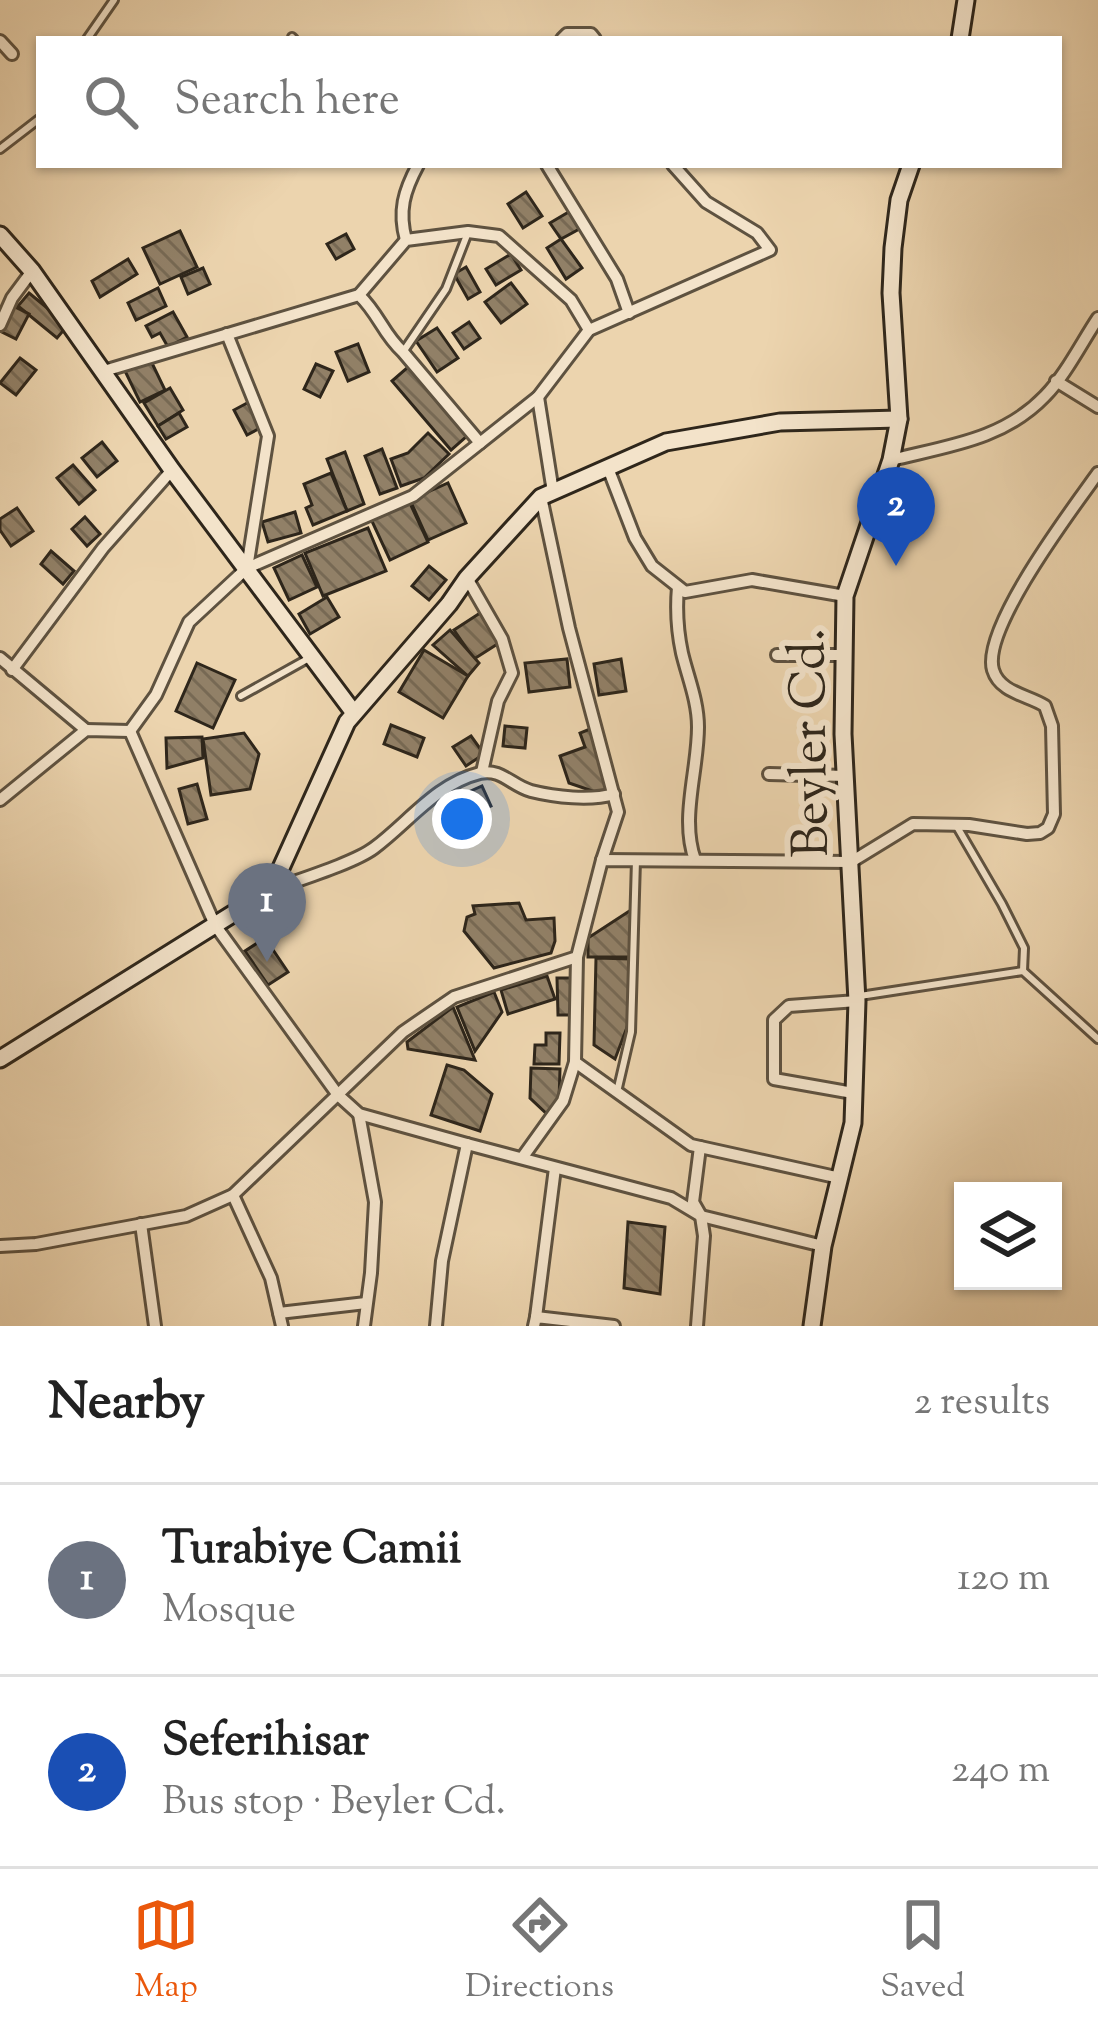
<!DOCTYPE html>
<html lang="en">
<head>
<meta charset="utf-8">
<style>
	:root { --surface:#fff; --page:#f2f2f2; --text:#222; --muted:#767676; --line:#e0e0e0; --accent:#ea580c }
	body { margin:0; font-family:"Sorts Mill Goudy",serif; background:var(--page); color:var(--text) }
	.controls { position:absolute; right:36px; bottom:36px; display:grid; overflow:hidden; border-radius:0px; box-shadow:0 3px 9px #0004 }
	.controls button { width:108px; height:108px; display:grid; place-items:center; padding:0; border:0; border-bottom:3px solid var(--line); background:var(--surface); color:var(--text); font:60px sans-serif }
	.you { position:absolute; left:462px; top:819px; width:42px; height:42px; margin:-30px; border:9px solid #fff; border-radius:50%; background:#1a73e8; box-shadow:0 0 0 18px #1a73e833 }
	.badge { display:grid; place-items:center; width:78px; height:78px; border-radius:50%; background:var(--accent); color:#fff; font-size:39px; font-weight:700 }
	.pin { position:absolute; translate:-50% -99px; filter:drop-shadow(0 3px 6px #0008) }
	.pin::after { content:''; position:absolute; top:63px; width:42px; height:36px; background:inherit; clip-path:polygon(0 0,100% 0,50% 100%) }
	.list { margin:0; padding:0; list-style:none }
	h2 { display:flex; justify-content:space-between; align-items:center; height:156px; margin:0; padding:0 48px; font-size:51px }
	h2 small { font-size:39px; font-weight:400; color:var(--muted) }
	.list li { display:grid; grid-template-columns:78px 1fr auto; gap:36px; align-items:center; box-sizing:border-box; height:192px; padding:0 48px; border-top:3px solid var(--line) }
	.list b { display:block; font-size:45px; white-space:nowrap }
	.list p { margin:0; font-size:39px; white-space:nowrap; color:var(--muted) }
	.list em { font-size:39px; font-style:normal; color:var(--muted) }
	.icon { flex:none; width:66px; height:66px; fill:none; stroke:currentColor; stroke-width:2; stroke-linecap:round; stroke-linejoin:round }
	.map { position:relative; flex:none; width:1098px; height:1326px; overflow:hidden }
	.search { position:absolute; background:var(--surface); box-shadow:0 3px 9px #0004; left:36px; right:36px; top:36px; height:132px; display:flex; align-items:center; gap:30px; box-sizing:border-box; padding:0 42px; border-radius:0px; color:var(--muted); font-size:45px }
	.sheet { height:540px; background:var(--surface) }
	nav { display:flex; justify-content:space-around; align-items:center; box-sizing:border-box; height:168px; border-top:3px solid var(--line); background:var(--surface); font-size:33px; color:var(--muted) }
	nav a { display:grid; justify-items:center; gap:6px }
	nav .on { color:var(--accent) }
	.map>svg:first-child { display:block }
	.building { fill:url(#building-back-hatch); stroke:#2e261b; stroke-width:3 }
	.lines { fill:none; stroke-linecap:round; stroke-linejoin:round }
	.lane-casing { stroke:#5e5240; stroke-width:12 }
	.street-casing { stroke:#5e5240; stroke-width:16 }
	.secondary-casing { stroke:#2e261b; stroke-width:21 }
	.lane { stroke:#f3e3ca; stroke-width:6 }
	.street { stroke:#f3e3ca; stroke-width:10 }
	.secondary { stroke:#f3e3ca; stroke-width:15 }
	.labels { text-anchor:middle; stroke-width:12; stroke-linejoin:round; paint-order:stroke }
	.street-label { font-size:51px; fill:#2e261b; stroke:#f3e3ca }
</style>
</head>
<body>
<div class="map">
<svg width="1098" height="1326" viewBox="0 0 1098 1326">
	<defs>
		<pattern id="building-back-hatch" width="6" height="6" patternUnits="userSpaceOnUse" patternTransform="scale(3)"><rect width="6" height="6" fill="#918067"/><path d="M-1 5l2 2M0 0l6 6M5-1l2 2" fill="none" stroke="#776954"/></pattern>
	</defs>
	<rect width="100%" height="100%" fill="#ecd4ae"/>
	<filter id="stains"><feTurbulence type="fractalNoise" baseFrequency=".00167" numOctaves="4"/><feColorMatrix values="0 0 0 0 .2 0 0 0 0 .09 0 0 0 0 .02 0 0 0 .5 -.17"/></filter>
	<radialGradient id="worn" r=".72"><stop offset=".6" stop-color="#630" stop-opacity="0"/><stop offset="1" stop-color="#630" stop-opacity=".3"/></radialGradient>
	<g class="building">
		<polygon points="526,192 542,216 523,228 508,204"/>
		<polygon points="572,210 583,227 561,239 550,223"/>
		<polygon points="180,231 197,267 160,284 143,248"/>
		<polygon points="346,234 354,249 336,259 327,244"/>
		<polygon points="561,239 582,268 566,279 547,248"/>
		<polygon points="511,254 521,270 496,285 486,269"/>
		<polygon points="128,259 137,274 100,297 92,281"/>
		<polygon points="466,267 480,292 468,299 454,274"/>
		<polygon points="203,268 210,284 188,294 181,277"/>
		<polygon points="511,283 527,304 501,323 485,302"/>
		<polygon points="158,288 166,306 136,320 128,303"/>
		<polygon points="29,293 68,325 57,338 18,306"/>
		<polygon points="13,306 29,314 16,339 0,331"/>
		<polygon points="173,312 187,337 168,347 160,333 152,337 146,326"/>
		<polygon points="469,322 480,338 464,349 453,333"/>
		<polygon points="437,328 458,358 437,372 416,341"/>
		<polygon points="358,344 369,372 348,381 336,352"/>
		<polygon points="20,358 36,370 16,395 0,383"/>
		<polygon points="150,359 165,390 140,402 125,371"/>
		<polygon points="316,364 333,371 320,397 304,389"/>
		<polygon points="408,367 468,435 451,450 392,381"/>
		<polygon points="170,388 183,410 158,426 144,403"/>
		<polygon points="249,402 262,427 247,435 234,410"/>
		<polygon points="179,413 187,427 166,439 158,426"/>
		<polygon points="428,433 449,454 424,478 401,486 391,459 408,453"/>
		<polygon points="102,442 117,461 97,477 82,458"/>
		<polygon points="382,449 397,488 380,494 365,456"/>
		<polygon points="345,452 364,504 347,511 327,459"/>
		<polygon points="73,465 95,490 79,504 57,478"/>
		<polygon points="331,473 347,511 313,525 306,508 312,505 304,484"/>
		<polygon points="448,483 466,523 428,540 410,500"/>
		<polygon points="408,499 428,542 390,560 370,517"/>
		<polygon points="17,508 33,531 11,546 0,530 0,519"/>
		<polygon points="295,512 301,533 268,542 262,522"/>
		<polygon points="85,517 100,534 87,546 72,529"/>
		<polygon points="368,528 386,571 323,596 305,553"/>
		<polygon points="51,551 74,571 63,584 41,564"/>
		<polygon points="302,555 317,587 289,600 274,568"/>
		<polygon points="429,566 446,580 429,600 412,586"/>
		<polygon points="327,597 339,617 310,634 299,614"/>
		<polygon points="480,613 499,643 474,659 454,630"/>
		<polygon points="450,630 479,663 468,676 433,645"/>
		<polygon points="424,650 468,676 443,718 399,692"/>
		<polygon points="567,659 570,687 529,692 525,663"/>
		<polygon points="621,659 626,691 599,695 594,664"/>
		<polygon points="197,663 235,680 213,728 176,711"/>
		<polygon points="391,725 424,738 417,757 384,744"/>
		<polygon points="505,726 527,728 525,748 503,746"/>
		<polygon points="590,729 610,785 604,795 569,783 560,756 585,747 580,733"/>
		<polygon points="244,733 259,754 250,789 211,795 203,739"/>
		<polygon points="471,736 484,754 466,766 453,747"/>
		<polygon points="202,737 203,758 167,768 166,738"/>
		<polygon points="197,784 207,819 188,824 179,789"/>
		<polygon points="482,786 491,806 461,819 453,799"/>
		<polygon points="519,903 526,920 554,918 555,941 551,953 494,968 464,931 467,917 475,914 473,906"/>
		<polygon points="631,910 632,957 588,957 588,938"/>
		<polygon points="265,938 288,972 268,985 245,951"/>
		<polygon points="596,958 631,959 629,1022 615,1059 594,1045"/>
		<polygon points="547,976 555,999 508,1014 501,990"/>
		<polygon points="557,978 573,978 574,1015 558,1015"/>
		<polygon points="494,992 502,1012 475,1051 457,1007"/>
		<polygon points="453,1007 475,1060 408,1049 407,1042"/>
		<polygon points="546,1033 560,1033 559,1064 534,1064 535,1045 546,1045"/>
		<polygon points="447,1065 464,1070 492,1094 480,1131 431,1115"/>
		<polygon points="531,1068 560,1069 559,1101 547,1114 530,1098"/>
		<polygon points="628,1222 665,1227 660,1294 624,1288"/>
	</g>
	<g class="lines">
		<defs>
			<g id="lane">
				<polyline points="292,37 294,39"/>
				<polyline points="87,39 114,0"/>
				<polyline points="0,149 39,119"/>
				<polyline points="403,352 446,289 467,235"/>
				<polyline points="241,696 311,657"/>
				<polyline points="956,825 1002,904 1024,948 1023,971"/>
				<polyline points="860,996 1023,971 1098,1039"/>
				<polyline points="617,1092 631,1032 636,860"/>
			</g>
			<g id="street">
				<polyline points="562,39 567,34 591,34 595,39"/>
				<polyline points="0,41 12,54"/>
				<polyline points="547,165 617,279 629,313"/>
				<path d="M406 240C398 211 404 191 418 165"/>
				<polyline points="359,295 406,240 468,232 499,236 571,300 589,330"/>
				<polyline points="0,325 12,298 32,271"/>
				<polyline points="227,334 268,436 247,568"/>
				<polyline points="1056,381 1098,407"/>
				<polyline points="538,397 553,492"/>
				<polyline points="480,443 538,397 589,330 770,250 757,233 706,202 673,165"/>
				<path d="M891 460C947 446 1003 440 1045 396 1065 376 1082 342 1098 318"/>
				<polyline points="608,468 635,538 652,566 685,592 752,580 845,596"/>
				<polyline points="541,497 569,628 618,812 602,860"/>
				<polyline points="467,578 502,639 512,673 498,701 482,772"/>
				<path d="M678 587C676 610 677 630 682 653 688 678 698 701 698 727 698 771 680 818 695 860"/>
				<polyline points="777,655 844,655"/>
				<polyline points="0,658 86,730"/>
				<polyline points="12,670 103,548 172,470"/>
				<polyline points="130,731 215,925 338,1095 359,1114 467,1144 442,1261 436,1326"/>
				<polyline points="769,774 846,776"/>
				<path d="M0 800 86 730 130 731 156 695 189 622 247 568 413 496 480 443 403 352C383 334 379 314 359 295L104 371"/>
				<path d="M271 890C298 880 354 863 374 848 409 822 436 784 480 773 501 768 512 786 531 791 555 797 590 801 614 794"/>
				<polyline points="575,1062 691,1145 840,1178"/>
				<polyline points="853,1093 774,1079 774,1020 789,1006 857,1001"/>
				<polyline points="359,1114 375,1202 371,1273 364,1326"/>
				<polyline points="467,1144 671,1198 701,1216 823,1246"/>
				<polyline points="522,1158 563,1101 575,1062 577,957"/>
				<polyline points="233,1195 271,1278 282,1326"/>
				<polyline points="141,1224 155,1326"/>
				<path d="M0 1246 36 1244 186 1216 233 1195 403 1032 454 997 577 957 602 860 851 862 913 824 969 825 1027 834 1040 833 1048 828 1054 814 1052 726 1045 706C1028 695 1000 693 993 670 981 629 1073 508 1098 473"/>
				<polyline points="279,1313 366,1303"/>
				<polyline points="536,1317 555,1168"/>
				<polyline points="534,1326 536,1317 614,1326"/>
				<polyline points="697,1326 704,1236 701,1216 693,1202 700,1147"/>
			</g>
			<g id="secondary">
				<polyline points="960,39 966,0"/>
				<polyline points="0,235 32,271 172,470 354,713"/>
				<polyline points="0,1059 271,890 347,722 449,604 467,578 541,497 666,442 780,422 899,419"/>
				<polyline points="812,1326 823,1246 853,1123 857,1001 843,734 845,596 891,460 899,419 891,293 893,248 899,200 911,165"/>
			</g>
		</defs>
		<use href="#lane" class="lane-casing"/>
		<use href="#street" class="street-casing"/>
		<use href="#secondary" class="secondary-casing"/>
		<use href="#lane" class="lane"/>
		<use href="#street" class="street"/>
		<use href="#secondary" class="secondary"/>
	</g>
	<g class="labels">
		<g class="street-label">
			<text transform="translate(807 743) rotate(-91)" y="18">Beyler Cd.</text>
		</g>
	</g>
	<rect width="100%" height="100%" filter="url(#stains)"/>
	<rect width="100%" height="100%" fill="url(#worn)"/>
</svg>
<div class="controls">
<button><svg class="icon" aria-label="layers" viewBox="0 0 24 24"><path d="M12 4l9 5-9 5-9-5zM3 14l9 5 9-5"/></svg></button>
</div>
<div class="you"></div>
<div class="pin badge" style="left:267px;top:962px;background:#6b7280">1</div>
<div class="pin badge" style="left:896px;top:566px;background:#1a4fb4">2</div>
<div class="search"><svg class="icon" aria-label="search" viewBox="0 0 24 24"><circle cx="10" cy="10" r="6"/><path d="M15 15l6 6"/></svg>Search here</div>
</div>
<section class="sheet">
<h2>Nearby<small>2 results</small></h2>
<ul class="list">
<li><span class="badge" style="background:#6b7280">1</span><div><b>Turabiye Camii</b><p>Mosque</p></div><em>120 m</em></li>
<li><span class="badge" style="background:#1a4fb4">2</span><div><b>Seferihisar</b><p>Bus stop · Beyler Cd.</p></div><em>240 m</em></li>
</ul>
</section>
<nav>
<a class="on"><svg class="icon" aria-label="map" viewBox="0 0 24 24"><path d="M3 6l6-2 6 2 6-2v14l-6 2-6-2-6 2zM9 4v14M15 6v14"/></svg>Map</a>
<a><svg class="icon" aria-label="directions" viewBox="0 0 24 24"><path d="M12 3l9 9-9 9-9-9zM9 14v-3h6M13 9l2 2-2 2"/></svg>Directions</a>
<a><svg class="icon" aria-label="saved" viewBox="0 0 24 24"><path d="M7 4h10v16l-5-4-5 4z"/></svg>Saved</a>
</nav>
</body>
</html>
